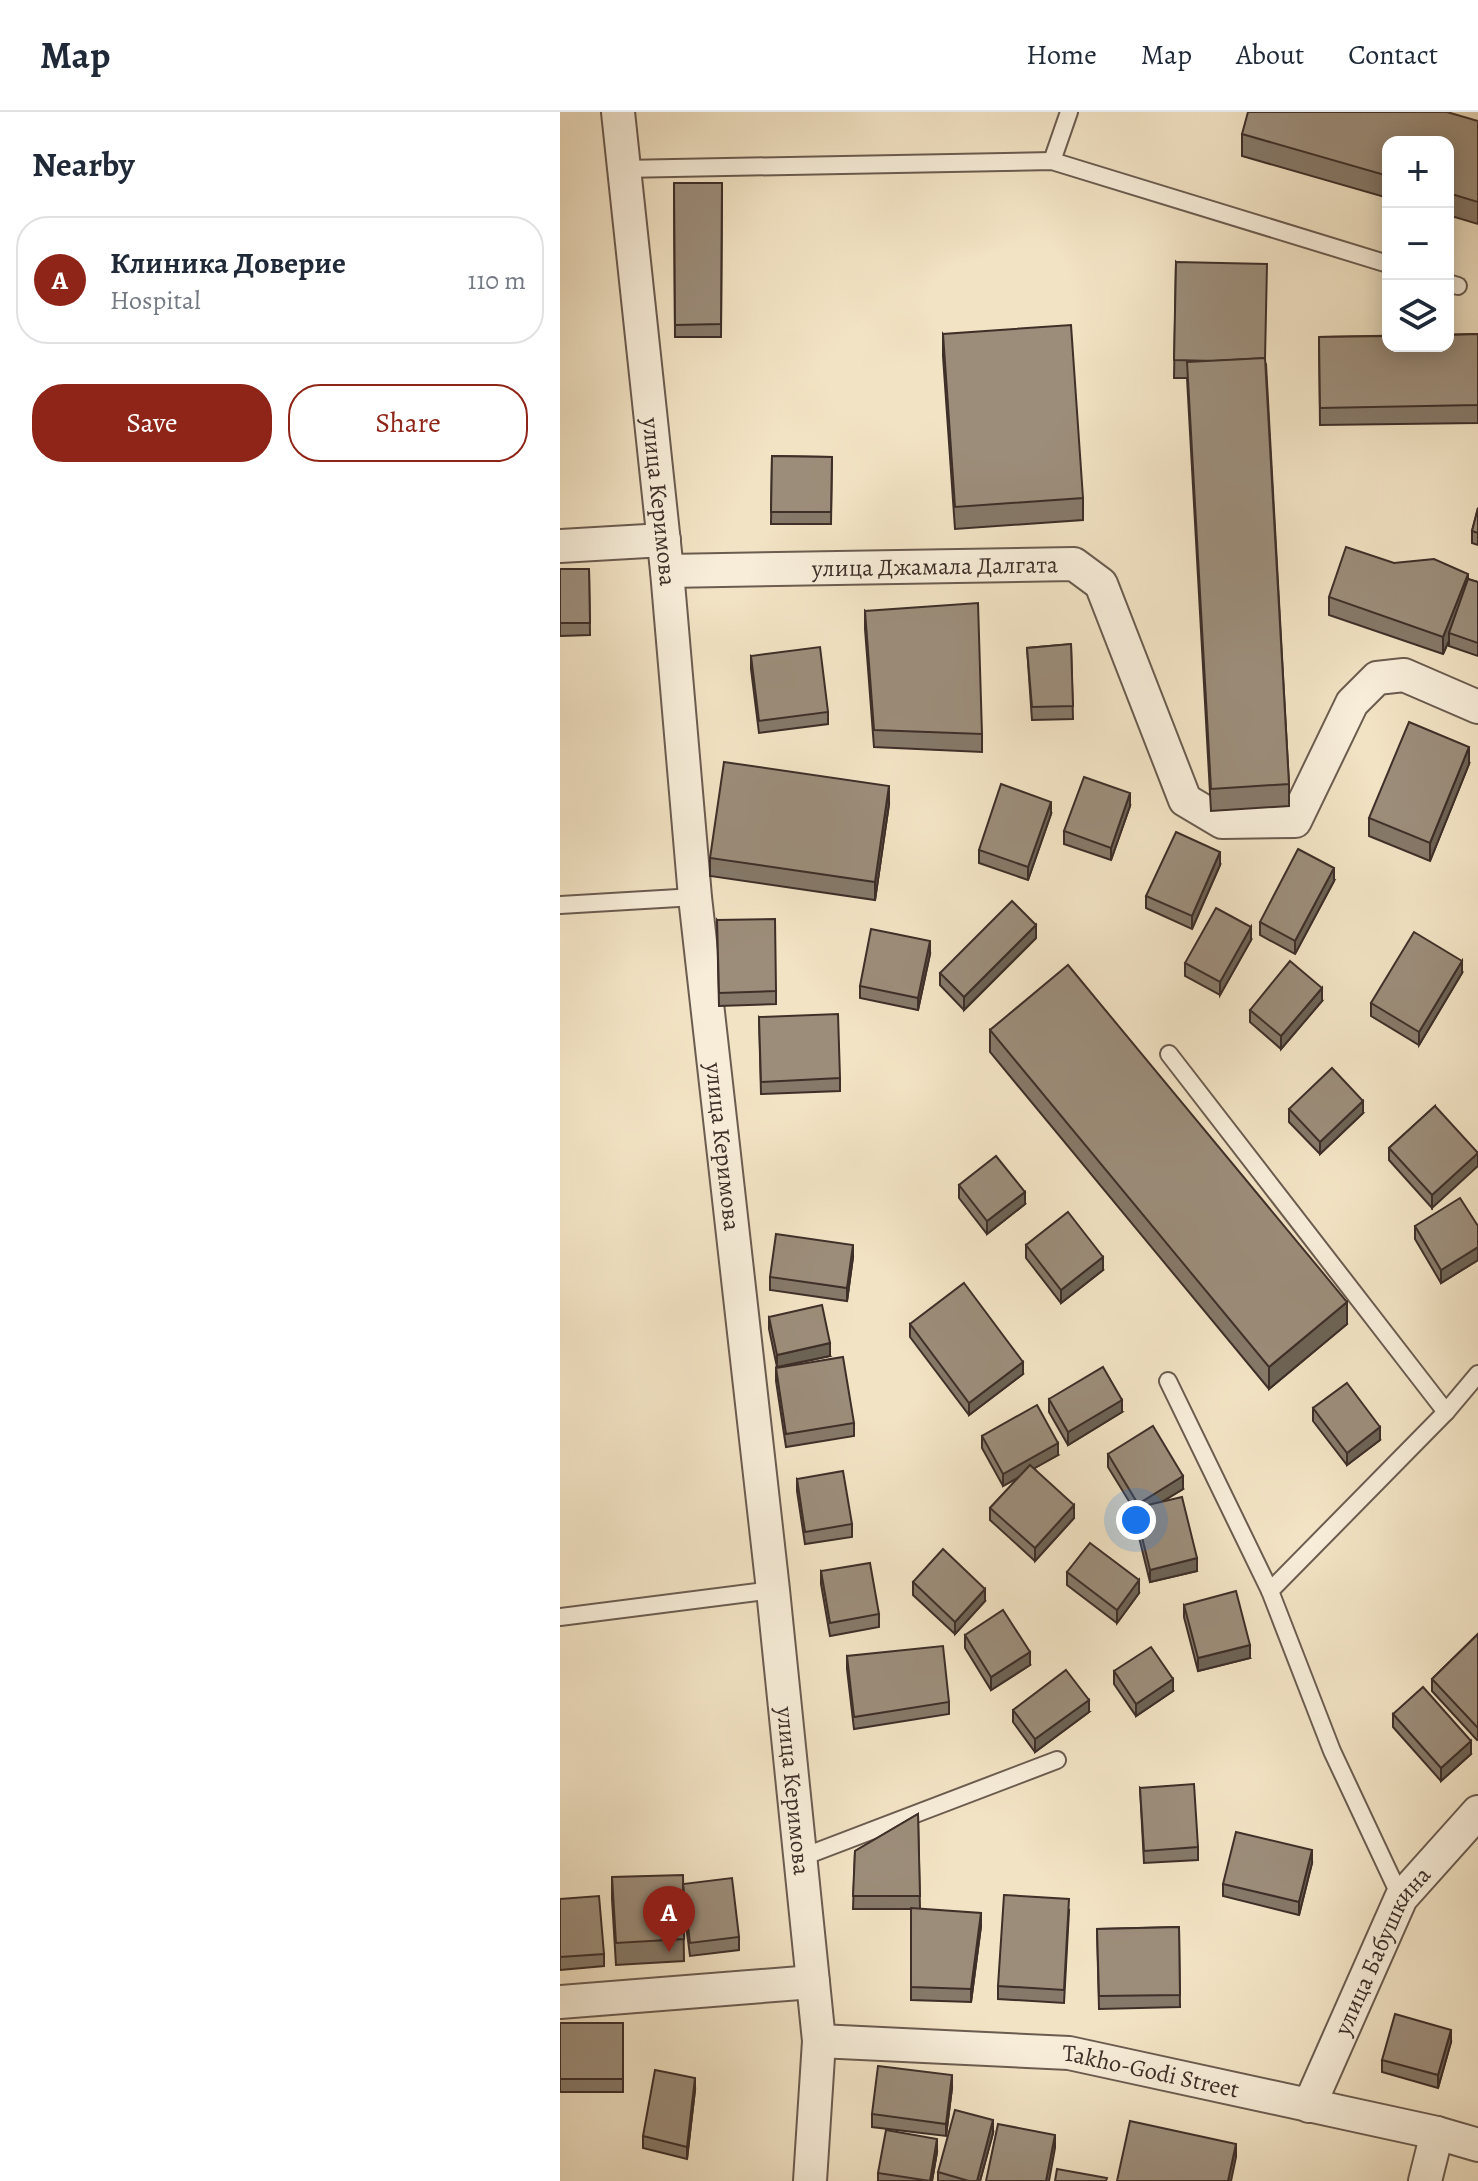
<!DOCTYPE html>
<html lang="en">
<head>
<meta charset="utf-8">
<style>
	:root { --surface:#fff; --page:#f6f6f7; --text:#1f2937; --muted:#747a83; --line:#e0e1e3; --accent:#8f2418 }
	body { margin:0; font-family:Alegreya,serif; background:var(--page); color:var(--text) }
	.controls { position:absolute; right:24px; top:24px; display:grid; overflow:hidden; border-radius:16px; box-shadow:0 4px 20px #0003 }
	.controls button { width:72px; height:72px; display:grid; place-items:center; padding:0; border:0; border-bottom:2px solid var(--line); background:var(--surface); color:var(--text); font:40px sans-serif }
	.you { position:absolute; left:576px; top:1408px; width:28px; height:28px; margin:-20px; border:6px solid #fff; border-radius:50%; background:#1a73e8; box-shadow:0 0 0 12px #1a73e833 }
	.badge { display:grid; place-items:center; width:52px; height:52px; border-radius:50%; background:var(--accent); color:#fff; font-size:26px; font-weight:700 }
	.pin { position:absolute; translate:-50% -66px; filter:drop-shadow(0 2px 4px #0008) }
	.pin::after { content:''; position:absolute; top:42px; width:28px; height:24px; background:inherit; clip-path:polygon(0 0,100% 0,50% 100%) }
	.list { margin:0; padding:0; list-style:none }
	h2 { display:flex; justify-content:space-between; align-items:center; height:104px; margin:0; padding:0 32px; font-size:34px }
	h2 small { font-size:26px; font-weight:400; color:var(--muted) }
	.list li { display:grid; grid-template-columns:52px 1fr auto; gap:24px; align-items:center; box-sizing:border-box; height:128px; margin:0 16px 16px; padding:0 16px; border:2px solid var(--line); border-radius:32px }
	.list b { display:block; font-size:30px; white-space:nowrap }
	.list p { margin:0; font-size:26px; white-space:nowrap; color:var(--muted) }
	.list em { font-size:26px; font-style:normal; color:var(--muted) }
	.actions { display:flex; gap:16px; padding:24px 32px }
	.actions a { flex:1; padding:18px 0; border:2px solid var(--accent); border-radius:32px; text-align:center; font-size:28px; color:var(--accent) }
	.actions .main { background:var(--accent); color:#fff }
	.icon { flex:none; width:44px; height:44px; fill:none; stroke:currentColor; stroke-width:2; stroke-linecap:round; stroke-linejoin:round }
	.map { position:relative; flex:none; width:918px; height:2069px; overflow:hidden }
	header { display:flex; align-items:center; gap:48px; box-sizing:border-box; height:112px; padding:0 40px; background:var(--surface); border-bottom:2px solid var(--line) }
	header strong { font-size:38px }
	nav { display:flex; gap:44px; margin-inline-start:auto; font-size:28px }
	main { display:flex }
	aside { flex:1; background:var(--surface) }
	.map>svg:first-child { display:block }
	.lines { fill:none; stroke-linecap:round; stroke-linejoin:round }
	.lane-casing { stroke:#6b5c50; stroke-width:20 }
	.street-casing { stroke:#6b5c50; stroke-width:36 }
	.lane { stroke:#f7edd9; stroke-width:16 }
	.street { stroke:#f7edd9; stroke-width:32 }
	.wall { fill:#867969; stroke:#3e2f29; stroke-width:2 }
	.shaded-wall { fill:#6d6355; stroke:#3e2f29; stroke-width:2 }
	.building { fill:#9c8d7a; stroke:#3e2f29; stroke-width:2 }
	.labels { text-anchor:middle; stroke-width:6; stroke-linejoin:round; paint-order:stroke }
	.street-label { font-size:24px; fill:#3e2f29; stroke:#f7edd9 }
</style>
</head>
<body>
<header>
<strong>Map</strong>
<nav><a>Home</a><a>Map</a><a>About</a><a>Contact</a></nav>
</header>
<main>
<aside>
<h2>Nearby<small></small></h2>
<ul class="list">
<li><span class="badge">A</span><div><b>Клиника Доверие</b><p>Hospital</p></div><em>110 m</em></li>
</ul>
<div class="actions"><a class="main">Save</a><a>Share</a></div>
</aside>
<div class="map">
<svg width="918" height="2069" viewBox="0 0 918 2069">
	<rect width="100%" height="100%" fill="#f2e3c4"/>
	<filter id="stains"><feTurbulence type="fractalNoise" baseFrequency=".0025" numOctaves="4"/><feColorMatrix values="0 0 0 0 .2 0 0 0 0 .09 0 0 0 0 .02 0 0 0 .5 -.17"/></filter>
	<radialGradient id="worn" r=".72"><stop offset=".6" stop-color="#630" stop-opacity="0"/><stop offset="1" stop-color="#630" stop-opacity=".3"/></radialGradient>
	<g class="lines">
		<defs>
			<g id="lane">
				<polyline points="492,49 509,0"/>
				<polyline points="62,57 492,49 828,152"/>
				<polyline points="888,171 898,174"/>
				<polyline points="0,793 135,785"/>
				<polyline points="609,942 886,1300"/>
				<polyline points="608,1269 710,1479"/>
				<polyline points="0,1505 213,1478"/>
				<polyline points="240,1746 497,1648"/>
				<polyline points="841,1786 772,1639 710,1479 886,1300 918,1262"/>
			</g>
			<g id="street">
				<path id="s1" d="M58 0 107 459 135 785 213 1478 259 1929 250 2069"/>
				<polyline points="0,434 104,428"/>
				<path id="s2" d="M107 459 514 452 541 472 625 688 662 710 735 709 792 591 817 566 844 563 918 595"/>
				<polyline points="0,1890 253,1870"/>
				<path id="s3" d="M259 1929 509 1941 877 2021 918 2033"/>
				<path id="s4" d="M749 1994 841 1786 918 1700"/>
				<polyline points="865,2069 877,2021"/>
			</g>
		</defs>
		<use href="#lane" class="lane-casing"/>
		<use href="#street" class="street-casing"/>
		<use href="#lane" class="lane"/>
		<use href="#street" class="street"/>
	</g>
	<g class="wall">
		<polygon points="918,9 918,112 888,103 888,30 828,30 828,86 682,44 682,22"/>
		<polygon points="114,71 162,71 161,225 115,225"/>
		<polygon points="616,150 706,252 729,672 729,694 651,699 627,266 614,266"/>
		<polygon points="383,222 523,386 523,408 395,417 383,244"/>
		<polygon points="918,222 918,311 760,313 759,225"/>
		<polygon points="212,344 272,345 271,412 211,412"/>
		<polygon points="918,396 918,433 912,431 912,419"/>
		<polygon points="834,451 908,467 918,470 918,544 889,534 889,528 883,542 769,503 769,485"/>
		<polygon points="0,457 29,457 30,523 0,524"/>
		<polygon points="305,499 422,622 422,640 314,635 305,517"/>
		<polygon points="511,532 513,607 472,608 467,536"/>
		<polygon points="191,544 268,600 268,612 199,621 191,557"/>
		<polygon points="909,652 870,749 809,724 809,706"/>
		<polygon points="329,692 315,788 150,764 150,746"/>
		<polygon points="570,694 551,748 504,732 504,719"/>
		<polygon points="491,702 468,768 419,751 419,738"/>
		<polygon points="660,753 632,817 586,796 586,784"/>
		<polygon points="774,769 735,842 700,823 700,810"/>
		<polygon points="157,808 216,879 216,892 159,894"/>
		<polygon points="476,826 404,898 380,873 380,861"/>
		<polygon points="691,828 660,883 625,864 625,851"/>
		<polygon points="370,842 358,898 300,886 300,874"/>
		<polygon points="902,861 859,933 811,904 811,891"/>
		<polygon points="762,889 721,937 690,910 690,898"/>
		<polygon points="199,905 280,966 280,979 201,982"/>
		<polygon points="430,918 787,1212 709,1277 430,940"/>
		<polygon points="875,994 872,1096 829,1048 829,1036"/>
		<polygon points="729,997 803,1001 760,1042 729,1010"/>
		<polygon points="399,1073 465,1092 427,1122 399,1086"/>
		<polygon points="855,1114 918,1114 918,1148 881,1171 855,1127"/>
		<polygon points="466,1133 543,1158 501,1191 466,1146"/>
		<polygon points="293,1145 287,1189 210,1178 210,1165"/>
		<polygon points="209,1205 270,1244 217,1255 209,1217"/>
		<polygon points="350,1212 463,1262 409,1303 350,1225"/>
		<polygon points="216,1256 294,1311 294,1324 226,1335 216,1269"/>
		<polygon points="489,1287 562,1300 508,1333 489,1300"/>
		<polygon points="753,1296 820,1328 787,1353 753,1309"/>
		<polygon points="422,1324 498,1343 474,1356 514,1406 475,1449 430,1408 430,1396 459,1365 443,1374 422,1336"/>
		<polygon points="548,1342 623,1377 602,1390 637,1459 590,1470 575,1409 575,1399 548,1355"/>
		<polygon points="237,1367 292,1412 292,1425 245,1432 237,1379"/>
		<polygon points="261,1459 319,1502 319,1515 270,1524 261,1472"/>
		<polygon points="507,1460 579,1481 557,1511 507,1473"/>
		<polygon points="353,1470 425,1489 395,1522 353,1483"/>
		<polygon points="624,1493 690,1546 638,1559 624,1505"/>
		<polygon points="918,1522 918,1627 917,1628 872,1579 872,1567"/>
		<polygon points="405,1523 470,1553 431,1578 405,1536"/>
		<polygon points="287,1544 389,1590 389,1602 294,1617 287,1557"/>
		<polygon points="554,1559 613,1579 576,1604 554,1572"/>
		<polygon points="453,1598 529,1600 475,1640 453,1610"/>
		<polygon points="833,1602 911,1642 881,1669 833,1615"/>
		<polygon points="580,1676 638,1735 638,1748 584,1751"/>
		<polygon points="358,1702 360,1797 421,1814 411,1890 351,1888 351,1797 293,1797 295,1739"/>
		<polygon points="752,1751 739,1803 663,1784 663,1772"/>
		<polygon points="52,1765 123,1772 179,1825 179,1838 130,1844 123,1789 124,1849 56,1853 52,1787"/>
		<polygon points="0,1787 44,1842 44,1854 0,1858"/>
		<polygon points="509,1799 504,1891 438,1887 438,1874"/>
		<polygon points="619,1815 620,1895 539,1897 537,1817"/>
		<rect x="0" y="1911" width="63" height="69"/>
		<polygon points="891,1930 878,1976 822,1960 822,1948"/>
		<polygon points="392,1976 386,2024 312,2015 312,2002"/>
		<polygon points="135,1978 127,2047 83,2036 83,2024"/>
		<polygon points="433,2021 420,2069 378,2069 378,2060"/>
		<polygon points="377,2040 372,2069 318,2069 318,2061"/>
	</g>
	<g class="shaded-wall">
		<polygon points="908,462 908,479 889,521 889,529 883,542 883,525"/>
		<polygon points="909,635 909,652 870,749 870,731"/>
		<polygon points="329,674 329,692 315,788 315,770"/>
		<polygon points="570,681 570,694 551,748 551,736"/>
		<polygon points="491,690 491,702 468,768 468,755"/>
		<polygon points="660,740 660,753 632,817 632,804"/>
		<polygon points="774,756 774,769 735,842 735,829"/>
		<polygon points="476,813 476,826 404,898 404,885"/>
		<polygon points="691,815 691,828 660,883 660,870"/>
		<polygon points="370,829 370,842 358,898 358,886"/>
		<polygon points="902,849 902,861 859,933 859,920"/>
		<polygon points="762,876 762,889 721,937 721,924"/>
		<polygon points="803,989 803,1001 760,1042 760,1030"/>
		<polygon points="918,1041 918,1054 872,1096 872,1083"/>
		<polygon points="465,1080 465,1092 427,1122 427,1109"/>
		<polygon points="293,1133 293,1145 287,1189 287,1176"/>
		<polygon points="918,1135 918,1148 881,1171 881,1158"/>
		<polygon points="543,1145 543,1158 501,1191 501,1178"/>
		<polygon points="787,1190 787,1212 709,1277 709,1255"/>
		<polygon points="270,1231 270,1244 217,1255 217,1243"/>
		<polygon points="463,1250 463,1262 409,1303 409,1291"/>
		<polygon points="562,1288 562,1300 508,1333 508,1320"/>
		<polygon points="820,1315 820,1328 787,1353 787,1341"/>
		<polygon points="498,1331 498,1343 443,1374 443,1362"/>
		<polygon points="623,1364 623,1377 578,1404 578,1392"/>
		<polygon points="514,1393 514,1406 475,1449 475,1436"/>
		<polygon points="637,1446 637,1459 590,1470 590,1458"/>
		<polygon points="579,1468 579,1481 557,1511 557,1498"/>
		<polygon points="425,1477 425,1489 395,1522 395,1510"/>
		<polygon points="690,1533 690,1546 638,1559 638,1546"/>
		<polygon points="470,1540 470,1553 431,1578 431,1565"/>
		<polygon points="613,1567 613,1579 576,1604 576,1592"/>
		<polygon points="529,1588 529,1600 475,1640 475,1627"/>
		<polygon points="911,1629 911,1642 881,1669 881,1656"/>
		<polygon points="752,1738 752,1751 739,1803 739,1790"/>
		<polygon points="421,1801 421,1814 411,1890 411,1877"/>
		<polygon points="891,1918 891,1930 878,1976 878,1963"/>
		<polygon points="392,1963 392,1976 386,2024 386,2012"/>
		<polygon points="135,1966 135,1978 127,2047 127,2035"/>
		<polygon points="433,2008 433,2021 420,2069 417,2069"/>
		<polygon points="495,2023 495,2036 489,2069 486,2069"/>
		<polygon points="377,2027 377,2040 372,2069 370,2069"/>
		<polygon points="676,2032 676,2045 671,2069 668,2069"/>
	</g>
	<g class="building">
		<polygon points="688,0 887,0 918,9 918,90 888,81 888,30 828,30 828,64 682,22"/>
		<polygon points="114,71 162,71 161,212 115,213"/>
		<polygon points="616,150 707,152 705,247 705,246 654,249 614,248"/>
		<polygon points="511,213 523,386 395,395 383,222"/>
		<polygon points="918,222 918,293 760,296 759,225 828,224 828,234 888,234 888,223"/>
		<polygon points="705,246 729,672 651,677 627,250"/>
		<polygon points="212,344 272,345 271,400 211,400"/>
		<polygon points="918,396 918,421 912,419"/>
		<polygon points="786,435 834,451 874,447 908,462 883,525 769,485"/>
		<polygon points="0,457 29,457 30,511 0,511"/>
		<polygon points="908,467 918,470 918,531 889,521"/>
		<polygon points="418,491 422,622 314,618 305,499"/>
		<polygon points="511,532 513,594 472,595 467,536"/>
		<polygon points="260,535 268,600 199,609 191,544"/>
		<polygon points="849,610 909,635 870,731 809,706"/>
		<polygon points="164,650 329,674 315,770 150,746"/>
		<polygon points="524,665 570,681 551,736 504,719"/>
		<polygon points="441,672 491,690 468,755 419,738"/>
		<polygon points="616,720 660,740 632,804 586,784"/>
		<polygon points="738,737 774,756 735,829 700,810"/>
		<polygon points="452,789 476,813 404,885 380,861"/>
		<polygon points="656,796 691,815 660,870 625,851"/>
		<polygon points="215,807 216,879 159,881 157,808"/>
		<polygon points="311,817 370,829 358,886 300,874"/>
		<polygon points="854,820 902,849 859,920 811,891"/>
		<polygon points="730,849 762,876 721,924 690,898"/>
		<polygon points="508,853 787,1190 709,1255 430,918"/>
		<polygon points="278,902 280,966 201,970 199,905"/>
		<polygon points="772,956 803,989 760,1030 729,997"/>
		<polygon points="875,994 918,1041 872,1083 829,1036"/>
		<polygon points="436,1044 465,1080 427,1109 399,1073"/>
		<polygon points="900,1086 918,1114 918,1135 881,1158 855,1114"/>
		<polygon points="508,1100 543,1145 501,1178 466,1133"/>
		<polygon points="216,1122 293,1133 287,1176 210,1165"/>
		<polygon points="404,1171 463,1250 409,1291 350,1212"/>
		<polygon points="262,1193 270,1231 217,1243 209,1205"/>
		<polygon points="283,1245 294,1311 226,1322 216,1256"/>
		<polygon points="543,1255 562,1288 508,1320 489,1287"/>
		<polygon points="787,1271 820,1315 787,1341 753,1296"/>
		<polygon points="477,1293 498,1331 443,1362 422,1324"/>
		<polygon points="593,1314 623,1364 578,1392 548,1342"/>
		<polygon points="470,1353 514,1393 475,1436 430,1396"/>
		<polygon points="283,1359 292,1412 245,1420 237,1367"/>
		<polygon points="622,1385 637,1446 590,1458 575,1396"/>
		<polygon points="530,1431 579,1468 557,1498 507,1460"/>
		<polygon points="383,1437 425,1477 395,1510 353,1470"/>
		<polygon points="310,1451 319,1502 270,1511 261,1459"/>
		<polygon points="676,1479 690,1533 638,1546 624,1493"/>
		<polygon points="443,1498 470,1540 431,1565 405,1523"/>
		<polygon points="918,1522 918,1615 917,1615 872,1567"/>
		<polygon points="383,1534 389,1590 294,1605 287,1544"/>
		<polygon points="591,1535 613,1567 576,1592 554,1559"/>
		<polygon points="506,1558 529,1588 475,1627 453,1598"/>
		<polygon points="863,1575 911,1629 881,1656 833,1602"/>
		<polygon points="634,1672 638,1735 584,1739 580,1676"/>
		<polygon points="358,1702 360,1784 293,1784 295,1739"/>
		<polygon points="676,1720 752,1738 739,1790 663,1772"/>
		<polygon points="123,1763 124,1827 56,1831 52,1765"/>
		<polygon points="172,1766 179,1825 130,1831 123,1772"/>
		<polygon points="444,1783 509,1787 504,1878 438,1874"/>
		<polygon points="39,1784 44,1842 0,1845 0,1787"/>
		<polygon points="351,1796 421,1801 411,1877 351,1875"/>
		<polygon points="619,1815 620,1883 539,1884 537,1817"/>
		<polygon points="835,1902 891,1918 878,1963 822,1948"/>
		<rect x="0" y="1911" width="63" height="56"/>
		<polygon points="318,1954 392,1963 386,2012 312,2002"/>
		<polygon points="95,1958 135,1966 127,2035 83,2024"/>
		<polygon points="395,1998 433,2008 417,2069 409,2069 378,2060"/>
		<polygon points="570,2009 676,2032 668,2069 557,2069"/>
		<polygon points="438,2012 495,2023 486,2069 426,2069"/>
		<polygon points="326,2018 377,2027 370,2069 318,2061"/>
		<polygon points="497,2057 547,2066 546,2069 495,2069"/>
	</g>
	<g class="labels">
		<g class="street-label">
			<text dy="8" stroke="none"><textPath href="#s1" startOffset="392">улица Керимова</textPath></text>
			<text dy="8" stroke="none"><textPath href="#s2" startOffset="268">улица Джамала Далгата</textPath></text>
			<text dy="8" stroke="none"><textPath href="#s1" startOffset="1040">улица Керимова</textPath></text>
			<text dy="8" stroke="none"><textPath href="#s1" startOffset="1688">улица Керимова</textPath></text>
			<text dy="8" stroke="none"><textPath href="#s4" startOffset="172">улица Бабушкина</textPath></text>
			<text dy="8" stroke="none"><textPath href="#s3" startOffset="334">Takho-Godi Street</textPath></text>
		</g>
	</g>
	<rect width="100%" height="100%" filter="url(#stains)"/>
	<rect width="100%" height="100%" fill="url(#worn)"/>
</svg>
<div class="controls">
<button>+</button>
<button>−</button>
<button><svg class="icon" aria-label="layers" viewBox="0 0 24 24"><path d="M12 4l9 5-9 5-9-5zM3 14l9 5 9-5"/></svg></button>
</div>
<div class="you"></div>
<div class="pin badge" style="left:109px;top:1840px">A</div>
</div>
</main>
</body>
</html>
